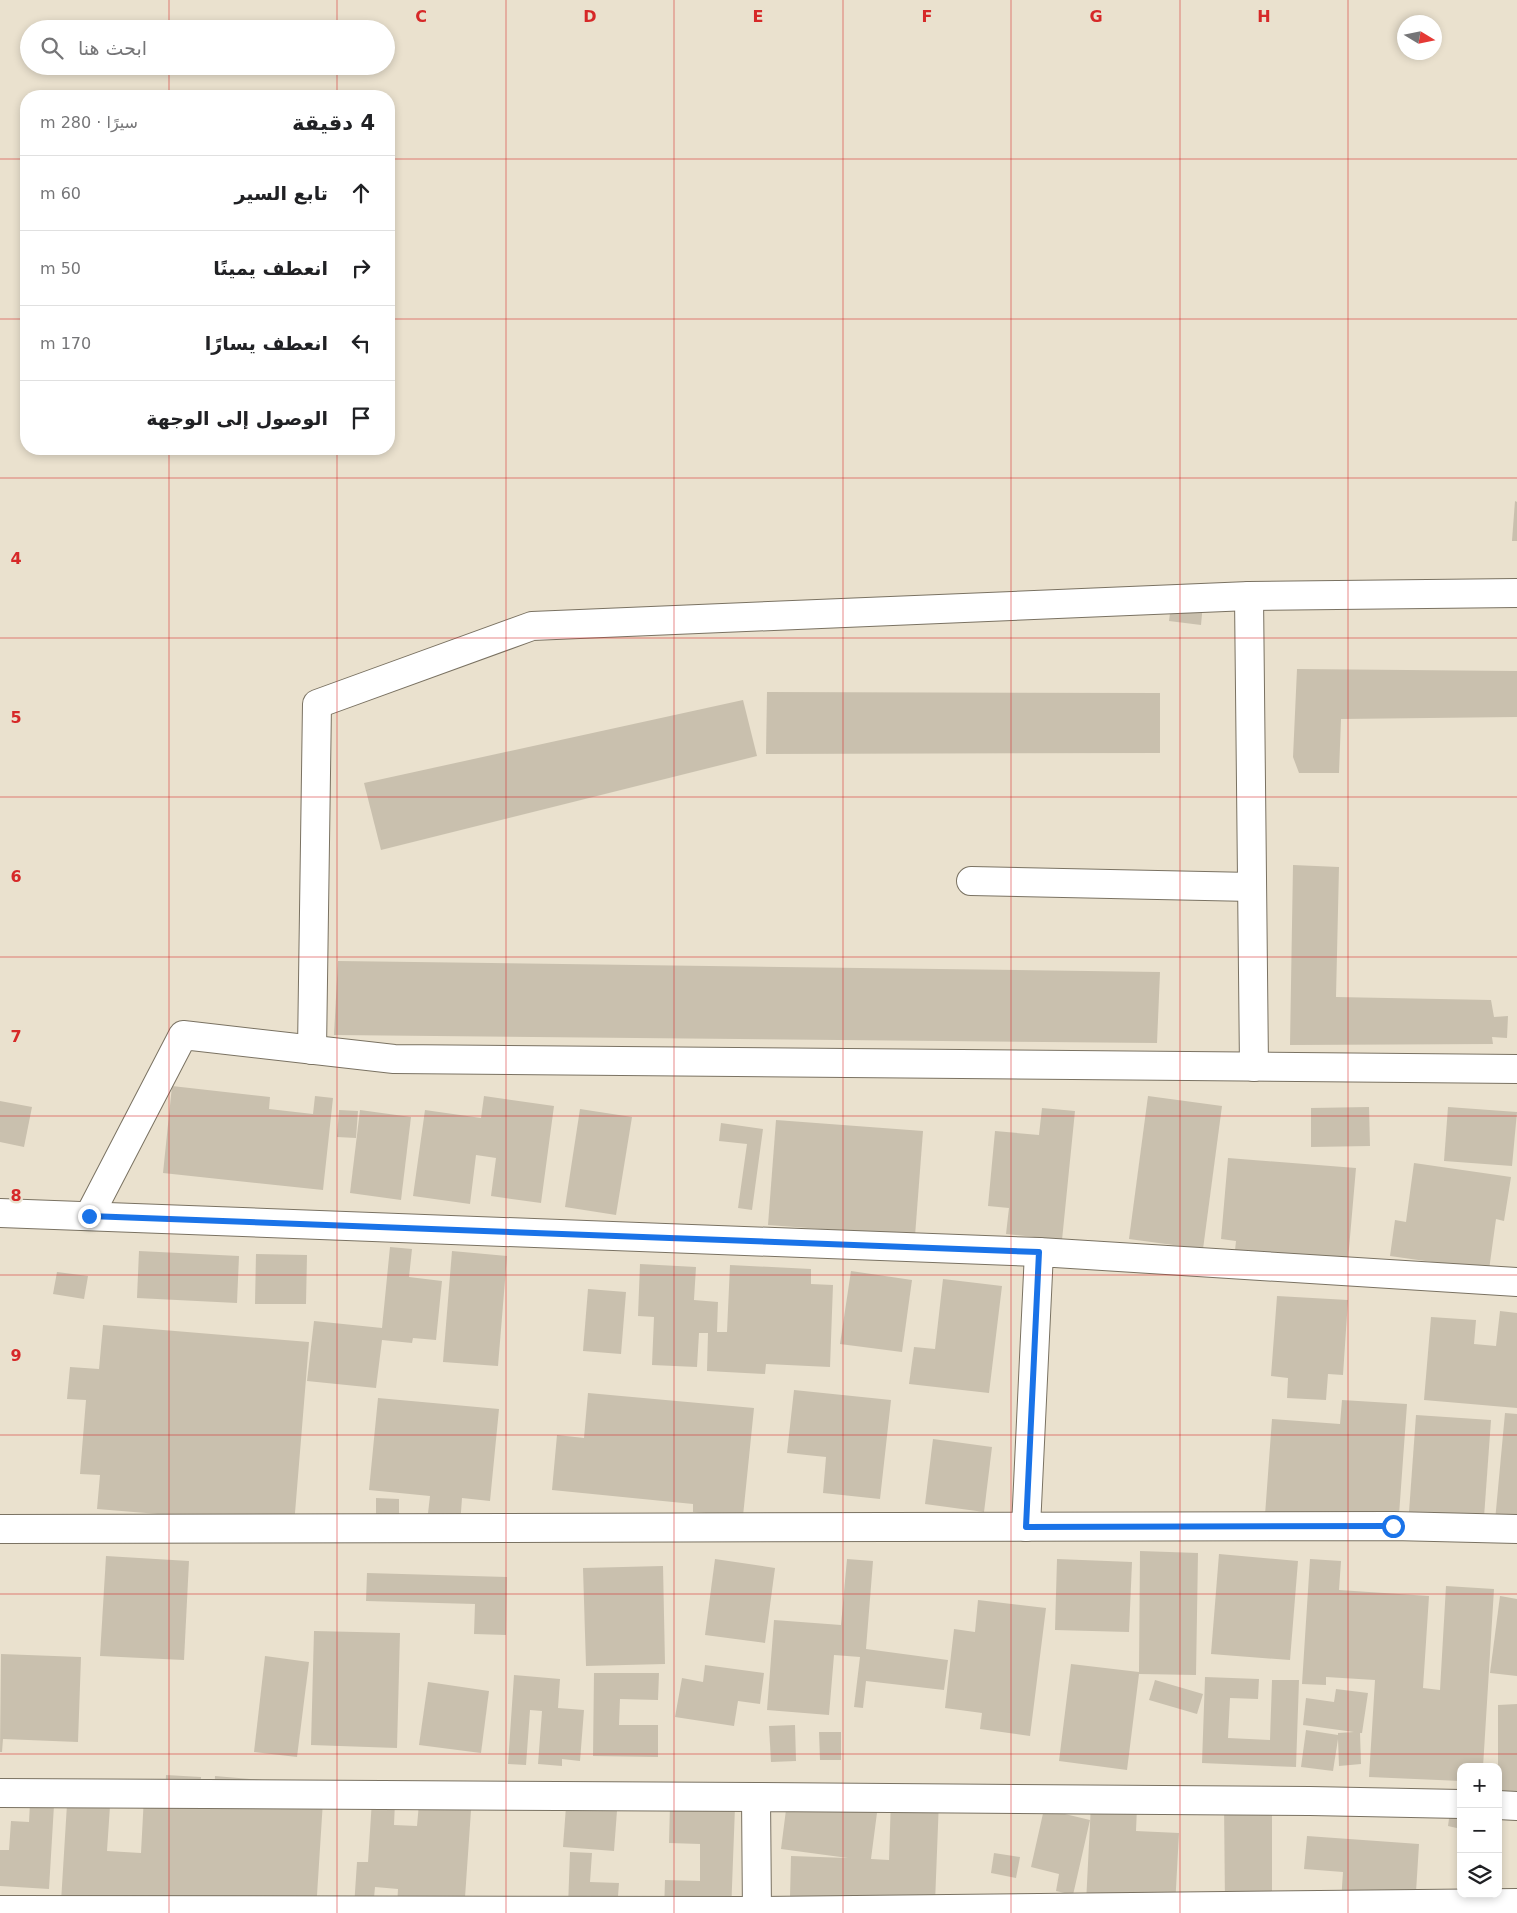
<!DOCTYPE html>
<html lang="ar">
<head>
<meta charset="utf-8">
<style>
	:root { --surface:#fff; --page:#f2f2f2; --text:#202124; --muted:#757577; --line:#e0e0e0 }
	body { margin:0; font-family:"DejaVu Sans",Vazirmatn,sans-serif; background:var(--page); color:var(--text); direction:rtl }
	.controls { position:absolute; right:15px; bottom:15px; display:grid; overflow:hidden; border-radius:10px; box-shadow:0 2px 8px #0003 }
	.controls button { width:45px; height:45px; display:grid; place-items:center; padding:0; border:0; border-bottom:1px solid var(--line); background:var(--surface); color:var(--text); font:25px sans-serif }
	.compass { position:absolute; left:1397px; top:15px; width:45px; height:45px; border-radius:50%; background:var(--surface); box-shadow:0 2px 8px #0003; rotate:100deg }
	.stop { position:absolute; width:15px; height:15px; margin:-11px; border:4px solid #1a73e8; border-radius:50%; background:#fff }
	.stop.end { background:#1a73e8; border-color:#fff; box-shadow:0 1px 5px #0008 }
	.list { margin:0; padding:0; list-style:none }
	h2 { display:flex; justify-content:space-between; align-items:center; height:65px; margin:0; padding:0 20px; font-size:21px }
	h2 small { font-size:16px; font-weight:400; color:var(--muted) }
	.list li { display:grid; grid-template-columns:32px 1fr auto; gap:15px; align-items:center; box-sizing:border-box; height:75px; padding:0 20px; border-top:1px solid var(--line) }
	.list b { display:block; font-size:19px; white-space:nowrap }
	.list em { font-size:16px; font-style:normal; color:var(--muted) }
	.icon { flex:none; width:28px; height:28px; fill:none; stroke:currentColor; stroke-width:2; stroke-linecap:round; stroke-linejoin:round }
	.map { position:relative; flex:none; width:1517px; height:1913px; overflow:hidden; direction:ltr }
	.search { position:absolute; background:var(--surface); box-shadow:0 2px 8px #0003; left:20px; top:20px; width:375px; height:55px; display:flex; align-items:center; gap:12px; box-sizing:border-box; padding:0 18px; border-radius:28px; color:var(--muted); font-size:19px }
	.panel { position:absolute; background:var(--surface); box-shadow:0 2px 8px #0003; left:20px; top:90px; width:375px; height:365px; border-radius:20px; direction:rtl }
	.map>svg:first-child { display:block }
	.building { fill:#c9c0ae }
	.lines { fill:none; stroke-linecap:round; stroke-linejoin:round }
	.minor-casing { stroke:#7a7262; stroke-width:30 }
	.minor { stroke:#fff; stroke-width:28 }
	.route { stroke:#1a73e8; stroke-width:6 }
	.grid { fill:none; stroke:#d62828; stroke-width:1; stroke-opacity:0.55 }
	.grid-label { font-size:16px; text-anchor:middle; font-weight:bold; fill:#d62828; stroke:#eae1ce; stroke-width:5; stroke-linejoin:round; paint-order:stroke }
</style>
</head>
<body>
<div class="map">
<svg width="1517" height="1913" viewBox="0 0 1517 1913">
	<rect width="100%" height="100%" fill="#eae1ce"/>
	<g class="building">
		<polygon points="1515,501 1517,502 1517,541 1512,541"/>
		<polygon points="1173,589 1204,592 1201,625 1169,621"/>
		<polygon points="1297,669 1517,671 1517,717 1341,719 1339,773 1299,773 1293,757"/>
		<polygon points="767,692 1160,693 1160,753 766,754"/>
		<polygon points="743,700 757,756 381,850 364,783"/>
		<polygon points="1293,865 1339,867 1336,997 1491,1000 1494,1017 1508,1016 1507,1038 1492,1037 1493,1044 1290,1045"/>
		<polygon points="338,961 1160,972 1157,1043 334,1035"/>
		<polygon points="172,1086 270,1097 269,1109 313,1114 315,1096 333,1098 323,1190 163,1173"/>
		<polygon points="484,1096 554,1106 541,1203 491,1196 496,1158 476,1155 470,1204 413,1196 425,1110 481,1118"/>
		<polygon points="1148,1096 1222,1106 1203,1249 1129,1239"/>
		<polygon points="0,1101 32,1107 24,1147 0,1142"/>
		<polygon points="1369,1107 1370,1146 1311,1147 1311,1108"/>
		<polygon points="1448,1107 1517,1112 1512,1166 1444,1161"/>
		<polygon points="1042,1108 1075,1111 1062,1240 1006,1234 1009,1208 988,1206 995,1131 1039,1135"/>
		<polygon points="580,1109 632,1117 616,1215 565,1207"/>
		<polygon points="339,1110 358,1111 356,1138 337,1137"/>
		<polygon points="360,1110 411,1117 401,1200 350,1193"/>
		<polygon points="776,1120 923,1131 915,1236 768,1225"/>
		<polygon points="721,1123 763,1129 752,1210 738,1208 747,1144 719,1141"/>
		<polygon points="1228,1158 1356,1168 1348,1260 1234,1260 1236,1241 1221,1239"/>
		<polygon points="1414,1163 1511,1177 1504,1221 1496,1219 1489,1270 1390,1256 1395,1220 1406,1222"/>
		<polygon points="390,1247 412,1249 409,1277 442,1281 436,1340 413,1338 412,1343 382,1340 376,1388 307,1381 314,1321 382,1328"/>
		<polygon points="139,1251 239,1256 237,1303 137,1298"/>
		<polygon points="452,1251 507,1256 498,1366 443,1362"/>
		<polygon points="256,1254 307,1255 306,1304 255,1304"/>
		<polygon points="640,1264 696,1267 694,1300 718,1302 717,1332 727,1332 730,1265 811,1269 811,1284 833,1285 830,1367 766,1364 765,1374 707,1371 708,1333 699,1333 697,1367 652,1365 654,1317 638,1316"/>
		<polygon points="851,1271 912,1280 902,1352 840,1344"/>
		<polygon points="57,1272 88,1276 84,1299 53,1294"/>
		<polygon points="943,1279 1002,1286 989,1393 909,1384 914,1347 935,1349"/>
		<polygon points="588,1289 626,1292 621,1354 583,1351"/>
		<polygon points="1277,1296 1348,1300 1343,1375 1328,1374 1326,1400 1287,1398 1288,1378 1271,1376"/>
		<polygon points="1500,1311 1517,1313 1517,1408 1424,1400 1431,1317 1476,1320 1474,1344 1496,1346"/>
		<polygon points="103,1325 309,1342 294,1525 97,1509 100,1475 80,1474 86,1400 67,1399 70,1367 99,1369"/>
		<polygon points="794,1390 891,1400 880,1499 823,1493 826,1457 787,1453"/>
		<polygon points="588,1393 754,1408 743,1516 693,1512 693,1504 552,1490 557,1435 584,1438"/>
		<polygon points="378,1398 499,1409 490,1501 462,1498 460,1526 427,1522 430,1496 369,1490"/>
		<polygon points="1342,1400 1407,1404 1398,1529 1265,1515 1272,1419 1340,1424"/>
		<polygon points="1505,1413 1517,1414 1517,1516 1494,1532"/>
		<polygon points="1416,1415 1491,1420 1483,1531 1408,1526"/>
		<polygon points="933,1439 992,1447 984,1512 925,1504"/>
		<polygon points="376,1498 399,1499 399,1525 376,1525"/>
		<polygon points="1140,1551 1198,1553 1196,1675 1139,1674 1127,1770 1059,1761 1071,1664 1139,1672"/>
		<polygon points="1219,1554 1298,1561 1290,1660 1211,1654"/>
		<polygon points="106,1556 189,1561 184,1660 100,1656"/>
		<polygon points="715,1559 775,1568 765,1643 705,1635"/>
		<polygon points="847,1559 873,1561 866,1649 948,1660 944,1690 866,1681 863,1708 854,1707 860,1657 834,1655 829,1715 767,1710 774,1620 841,1625"/>
		<polygon points="1057,1559 1132,1562 1129,1632 1055,1630"/>
		<polygon points="1310,1559 1341,1561 1339,1590 1429,1596 1423,1688 1440,1690 1446,1586 1494,1589 1483,1767 1461,1767 1461,1781 1369,1777 1375,1680 1326,1677 1326,1685 1302,1684"/>
		<polygon points="663,1566 665,1664 586,1666 583,1568"/>
		<polygon points="367,1573 507,1577 506,1635 474,1634 475,1604 366,1601"/>
		<polygon points="1500,1596 1517,1599 1517,1676 1490,1673"/>
		<polygon points="978,1600 1046,1608 1030,1736 980,1729 982,1713 945,1708 954,1629 975,1632"/>
		<polygon points="314,1631 400,1633 397,1748 311,1745"/>
		<polygon points="1,1654 81,1657 78,1742 3,1739 2,1752 0,1752"/>
		<polygon points="265,1656 309,1662 297,1757 254,1752"/>
		<polygon points="705,1665 764,1673 760,1704 738,1701 734,1726 675,1717 682,1678 703,1682"/>
		<polygon points="594,1673 659,1673 658,1700 620,1699 619,1725 658,1725 658,1757 593,1756"/>
		<polygon points="514,1675 560,1679 558,1708 584,1710 580,1761 562,1759 562,1766 538,1764 542,1711 530,1710 526,1765 508,1764"/>
		<polygon points="1205,1677 1259,1679 1258,1699 1230,1698 1228,1738 1270,1740 1272,1680 1299,1680 1296,1767 1202,1763"/>
		<polygon points="1155,1680 1203,1694 1197,1714 1149,1700"/>
		<polygon points="428,1682 489,1691 481,1753 419,1745"/>
		<polygon points="1336,1689 1368,1693 1362,1733 1360,1733 1361,1764 1339,1766 1338,1739 1333,1771 1301,1767 1306,1730 1338,1735 1338,1733 1354,1732 1303,1725 1306,1698 1334,1702"/>
		<polygon points="1517,1704 1517,1792 1498,1792 1498,1705"/>
		<polygon points="795,1725 796,1761 771,1762 769,1726"/>
		<polygon points="819,1732 841,1732 841,1760 820,1760"/>
		<polygon points="166,1775 201,1777 199,1800 214,1801 215,1776 324,1785 316,1911 61,1902 67,1804 110,1806 107,1851 141,1853 144,1796 165,1798"/>
		<polygon points="420,1792 472,1796 464,1912 397,1907 398,1889 375,1887 373,1909 354,1907 357,1862 368,1862 372,1800 395,1802 394,1825 417,1826"/>
		<polygon points="567,1793 618,1797 614,1851 563,1847"/>
		<polygon points="788,1794 878,1805 871,1859 889,1860 891,1798 939,1800 935,1903 790,1897 791,1856 848,1858 781,1849"/>
		<polygon points="1272,1802 1272,1904 1225,1904 1224,1803"/>
		<polygon points="30,1803 54,1805 49,1889 0,1886 0,1850 9,1850 11,1821 29,1822"/>
		<polygon points="1091,1804 1137,1807 1136,1831 1179,1833 1175,1907 1086,1903"/>
		<polygon points="670,1805 735,1807 731,1913 664,1912 665,1880 700,1881 700,1844 669,1843"/>
		<polygon points="1044,1809 1090,1820 1073,1895 1056,1891 1059,1874 1031,1867"/>
		<polygon points="1450,1811 1461,1813 1461,1829 1448,1826"/>
		<polygon points="1307,1836 1419,1844 1415,1908 1341,1902 1343,1872 1304,1869"/>
		<polygon points="570,1852 592,1853 590,1882 619,1883 617,1909 568,1907"/>
		<polygon points="994,1853 1020,1857 1016,1878 991,1873"/>
	</g>
	<g class="lines">
		<defs>
			<g id="minor">
				<polyline points="1249,596 1254,1067"/>
				<polyline points="971,881 1252,887"/>
				<polyline points="312,1050 317,704 532,626 1249,596 1517,593"/>
				<polyline points="0,1213 1039,1252"/>
				<polyline points="89,1216 183,1035 394,1059 1517,1069"/>
				<polyline points="1026,1527 1039,1252 1517,1282"/>
				<polyline points="0,1529 1393,1526 1517,1529"/>
				<polyline points="0,1793 756,1797"/>
				<polyline points="1498,1805 1517,1806"/>
				<polyline points="0,1910 757,1911 1517,1903"/>
				<polyline points="757,1913 756,1797 1310,1801 1461,1804"/>
			</g>
		</defs>
		<use href="#minor" class="minor-casing"/>
		<use href="#minor" class="minor"/>
	</g>
	<g class="lines">
		<polyline class="route" points="89,1216 1039,1252 1026,1527 1393,1526"/>
	</g>
	<path class="grid" d="M169 0V29M337 0V29M506 0V1913M674 0V1913M843 0V1913M1011 0V1913M1180 0V1913M1348 0V1913M169 66V96M337 66V96M0 159H26M389 159H1517M0 319H26M389 319H1517M169 449V1913M337 449V1913M0 478H1517M0 638H1517M0 797H1517M0 957H1517M0 1116H1517M0 1275H1517M0 1435H1517M0 1594H1517M0 1754H1517"/>
	<g class="grid-label">
		<text x="421" y="22">C</text>
		<text x="590" y="22">D</text>
		<text x="758" y="22">E</text>
		<text x="927" y="22">F</text>
		<text x="1096" y="22">G</text>
		<text x="1264" y="22">H</text>
		<text x="16" y="564">4</text>
		<text x="16" y="723">5</text>
		<text x="16" y="882">6</text>
		<text x="16" y="1042">7</text>
		<text x="16" y="1201">8</text>
		<text x="16" y="1361">9</text>
	</g>
</svg>
<div class="controls">
<button>+</button>
<button>−</button>
<button><svg class="icon" aria-label="layers" viewBox="0 0 24 24"><path d="M12 4l9 5-9 5-9-5zM3 14l9 5 9-5"/></svg></button>
</div>
<svg class="compass" viewBox="-18 -18 36 36"><path d="M0-13l5 13h-10z" fill="#e53935"/><path d="M0 13l5-13h-10z" fill="#757577"/></svg>
<div class="stop" style="left:1393px;top:1526px"></div>
<div class="stop end" style="left:89px;top:1216px"></div>
<div class="search"><svg class="icon" aria-label="search" viewBox="0 0 24 24"><circle cx="10" cy="10" r="6"/><path d="M15 15l6 6"/></svg>ابحث هنا</div>
<section class="panel">
<h2>4 دقيقة<small>سيرًا · 280 m</small></h2>
<ul class="list">
<li><svg class="icon" aria-label="ahead" viewBox="0 0 24 24"><path d="M12 20V5M6 11l6-6 6 6"/></svg><div><b>تابع السير</b></div><em>60 m</em></li>
<li><svg class="icon" aria-label="right" viewBox="0 0 24 24"><path d="M7 20v-9h11M14 6l5 5-5 5"/></svg><div><b>انعطف يمينًا</b></div><em>50 m</em></li>
<li><svg class="icon" aria-label="left" viewBox="0 0 24 24"><path d="M17 20v-9H6M10 6l-5 5 5 5"/></svg><div><b>انعطف يسارًا</b></div><em>170 m</em></li>
<li><svg class="icon" aria-label="arrive" viewBox="0 0 24 24"><path d="M6 21V4h12l-3 4 3 4H6"/></svg><div><b>الوصول إلى الوجهة</b></div></li>
</ul>
</section>
</div>
</body>
</html>
